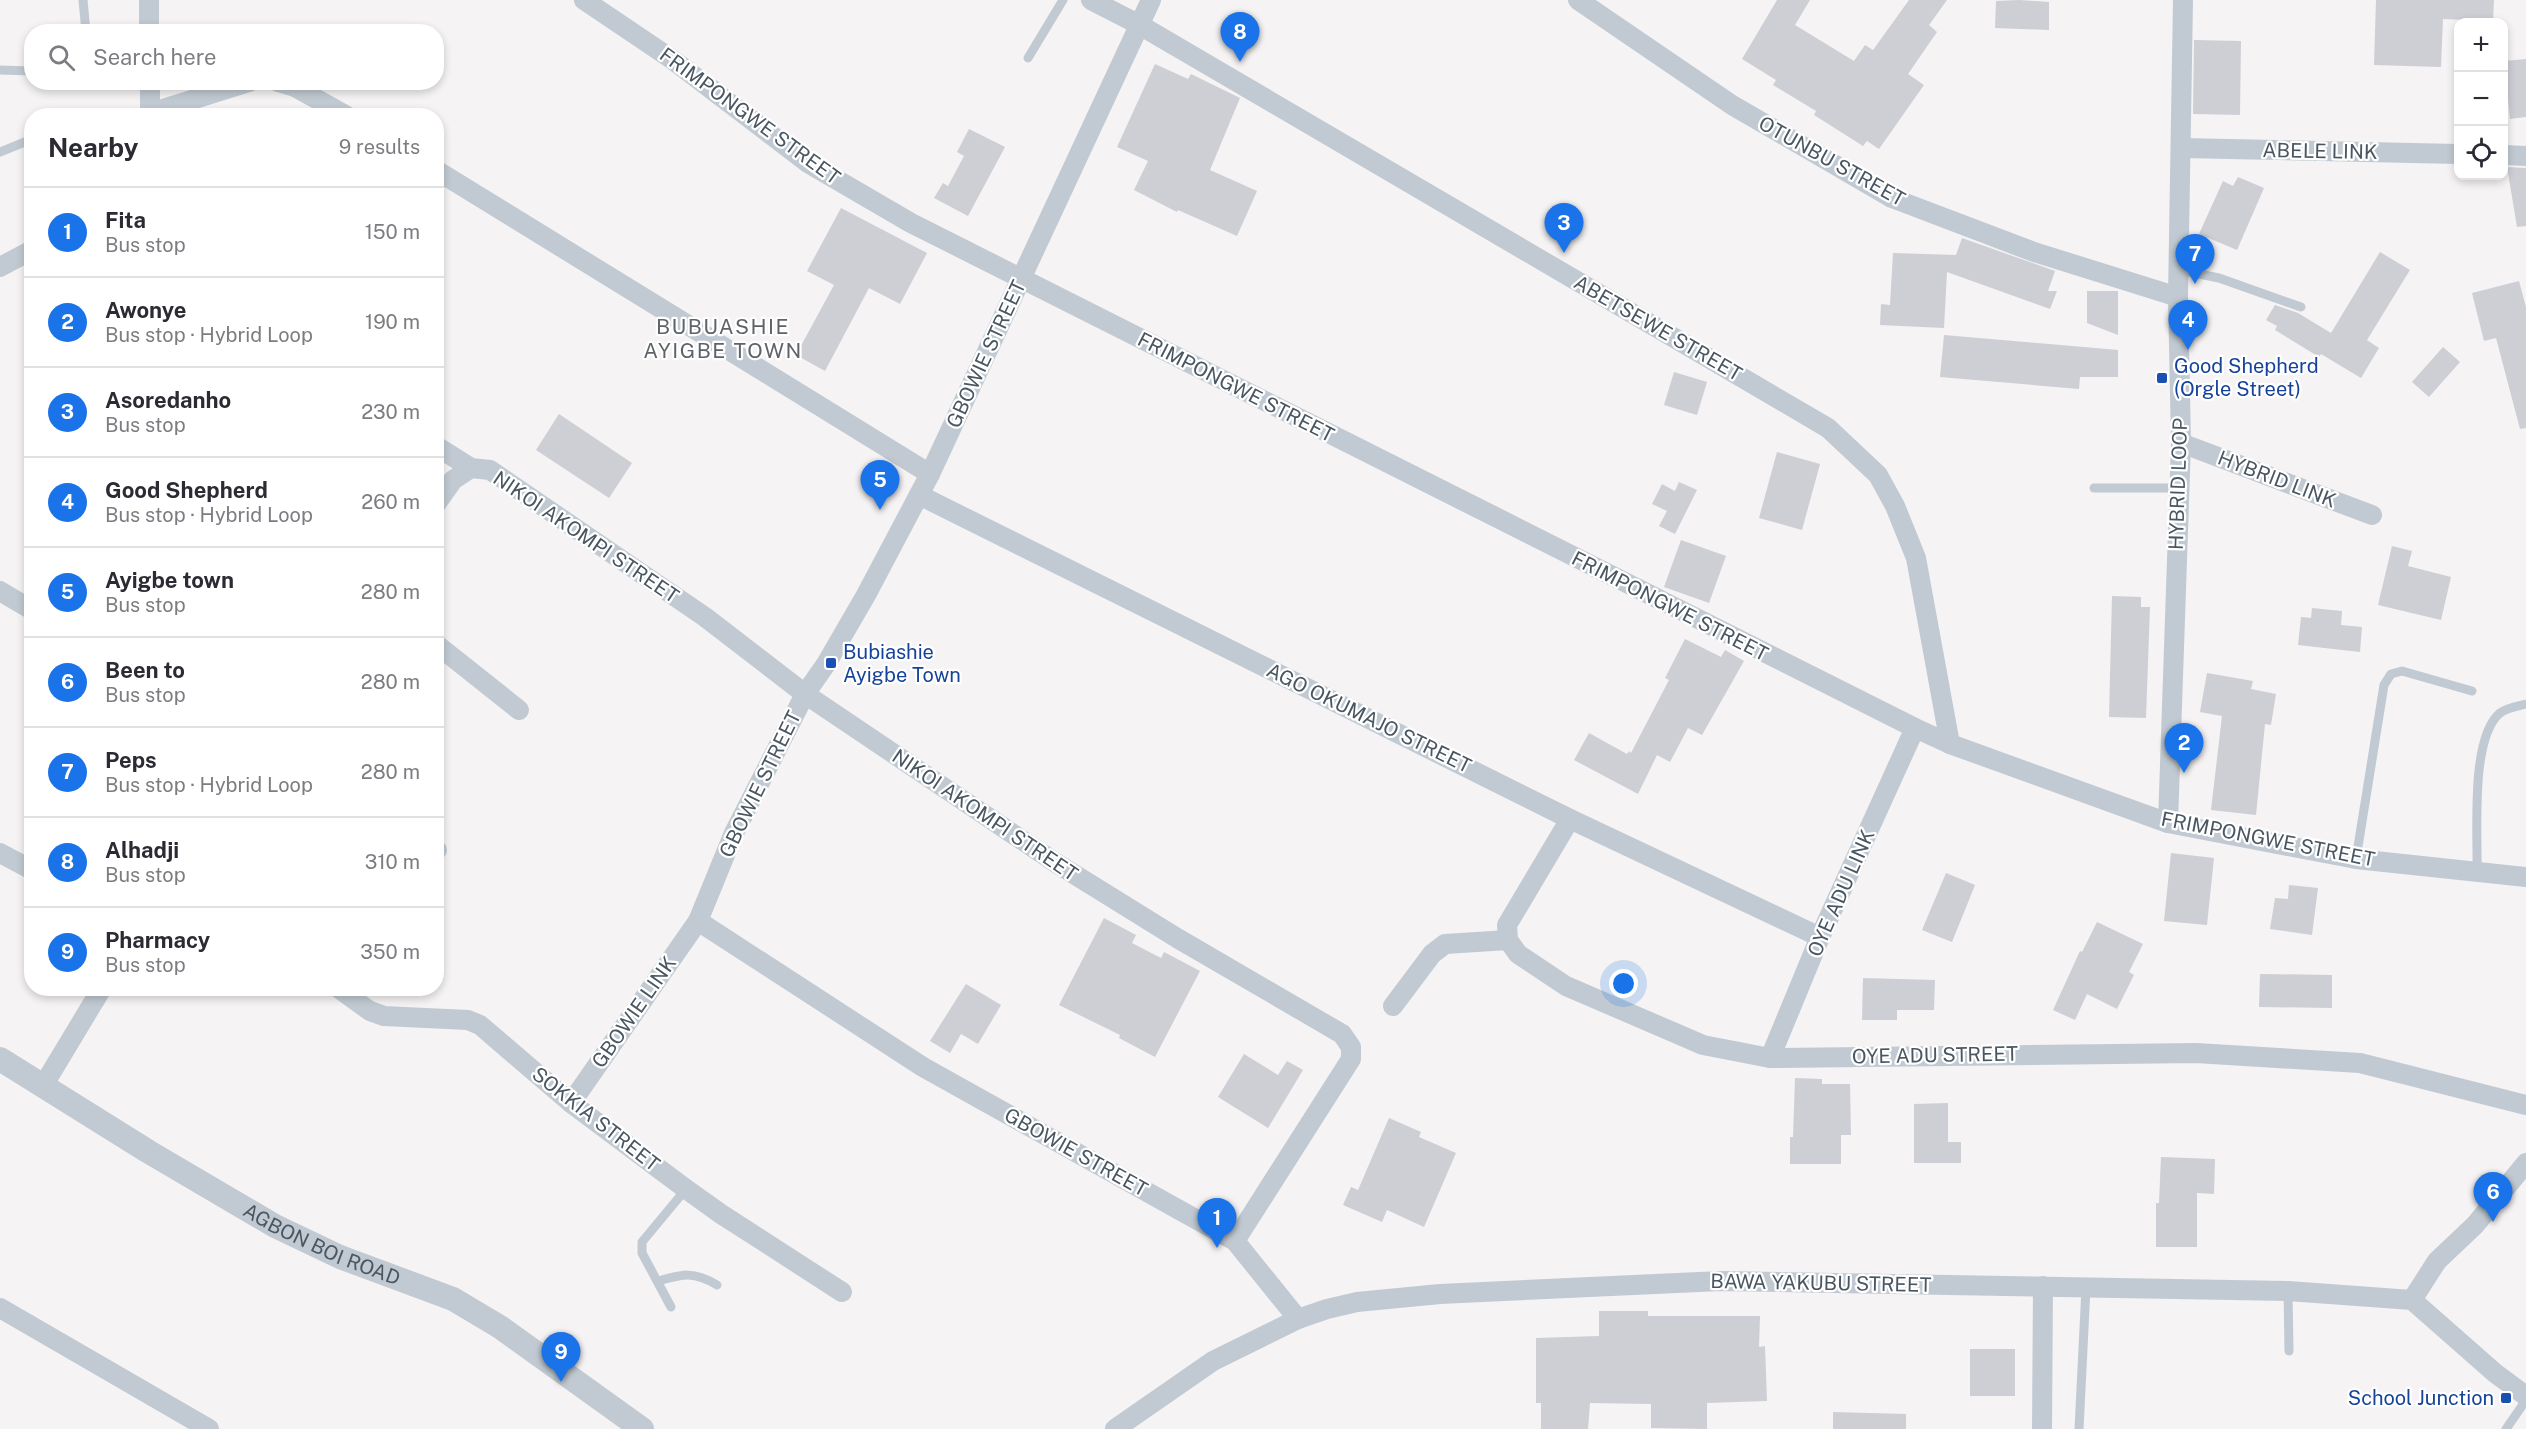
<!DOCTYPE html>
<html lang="en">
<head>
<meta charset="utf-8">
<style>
	:root { --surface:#fff; --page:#f7f7f7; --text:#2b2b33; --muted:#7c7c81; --line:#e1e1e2; --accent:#1a73e8 }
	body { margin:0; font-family:"Public Sans",sans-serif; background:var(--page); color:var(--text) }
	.controls { position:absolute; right:18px; top:18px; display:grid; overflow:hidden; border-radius:12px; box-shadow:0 3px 9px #0003 }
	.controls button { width:54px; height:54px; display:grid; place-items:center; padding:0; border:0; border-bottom:2px solid var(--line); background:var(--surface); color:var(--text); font:30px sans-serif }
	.you { position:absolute; left:1624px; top:984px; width:21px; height:21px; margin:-15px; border:4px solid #fff; border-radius:50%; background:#1a73e8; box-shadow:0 0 0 9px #1a73e833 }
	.badge { display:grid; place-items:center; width:39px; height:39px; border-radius:50%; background:var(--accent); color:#fff; font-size:20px; font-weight:700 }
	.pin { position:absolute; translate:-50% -50px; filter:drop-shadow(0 2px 3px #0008) }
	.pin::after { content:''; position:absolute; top:32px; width:21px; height:18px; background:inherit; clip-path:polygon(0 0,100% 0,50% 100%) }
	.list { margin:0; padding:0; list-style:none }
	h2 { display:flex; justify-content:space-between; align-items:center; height:78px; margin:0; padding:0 24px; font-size:26px }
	h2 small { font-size:20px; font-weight:400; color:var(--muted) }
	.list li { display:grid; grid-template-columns:39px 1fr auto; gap:18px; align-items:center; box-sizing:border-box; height:90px; padding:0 24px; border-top:2px solid var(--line) }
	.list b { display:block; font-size:22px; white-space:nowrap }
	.list p { margin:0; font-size:20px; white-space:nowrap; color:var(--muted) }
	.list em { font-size:20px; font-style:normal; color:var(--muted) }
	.icon { flex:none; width:33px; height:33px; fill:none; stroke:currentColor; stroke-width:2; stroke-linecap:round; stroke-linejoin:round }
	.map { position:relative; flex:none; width:2526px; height:1429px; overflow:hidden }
	.search { position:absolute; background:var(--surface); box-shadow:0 3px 9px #0003; left:24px; top:24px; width:420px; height:66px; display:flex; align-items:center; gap:15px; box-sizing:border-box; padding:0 21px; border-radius:24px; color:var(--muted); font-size:22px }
	.panel { position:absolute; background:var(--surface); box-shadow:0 3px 9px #0003; left:24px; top:108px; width:420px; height:888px; border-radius:24px }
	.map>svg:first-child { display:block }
	.building { fill:#cdcfd5 }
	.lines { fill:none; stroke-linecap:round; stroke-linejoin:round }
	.service { stroke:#c1cad2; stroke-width:9 }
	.minor { stroke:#c1cad2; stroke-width:20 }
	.tertiary { stroke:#c1cad2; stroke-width:24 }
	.transit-dot { fill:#1a4fb4; stroke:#fff; stroke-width:2 }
	.labels { text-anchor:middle; stroke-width:4.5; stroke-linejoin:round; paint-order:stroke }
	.street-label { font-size:20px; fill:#4a5661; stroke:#fff }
	.transit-label { font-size:20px; fill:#164399; stroke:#fff; text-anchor:start }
	.neighbourhood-label { font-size:21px; letter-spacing:1.5px; fill:#5f6368; stroke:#fff }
</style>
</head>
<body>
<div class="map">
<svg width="2526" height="1429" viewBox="0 0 2526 1429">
	<rect width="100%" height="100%" fill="#f5f3f3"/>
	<g class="building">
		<polygon points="1777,0 1810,0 1795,25 1854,61 1865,45 1873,50 1909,0 1947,0 1929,25 1937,32 1908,74 1924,85 1879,149 1867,141 1863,146 1814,115 1816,111 1773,85 1776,80 1742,59"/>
		<polygon points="2019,0 2049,2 2049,30 1995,28 1996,1"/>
		<polygon points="2376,0 2494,0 2493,21 2443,19 2441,67 2374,65"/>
		<polygon points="2194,40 2241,41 2240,115 2193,114"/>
		<polygon points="2526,59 2526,117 2510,119 2504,61"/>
		<polygon points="1155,64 1188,79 1191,74 1240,98 1210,170 1257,191 1237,236 1178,210 1177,212 1134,190 1148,161 1117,147"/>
		<polygon points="969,129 1005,147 968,216 934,198 943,183 948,186 964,156 957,152"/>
		<polygon points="2507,167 2526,168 2526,226 2517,227"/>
		<polygon points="2238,177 2264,188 2237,250 2199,234 2223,181 2233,186"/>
		<polygon points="841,208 927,253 900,304 869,288 825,371 796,355 834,285 807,271"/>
		<polygon points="1962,238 2055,271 2048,291 2057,291 2050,309 1947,272 1944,328 1880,325 1881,304 1890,305 1893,253 1956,255"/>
		<polygon points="2380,252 2410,270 2367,340 2379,348 2361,378 2321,354 2319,357 2275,330 2277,326 2266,320 2275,305 2298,313 2331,333"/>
		<polygon points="2519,281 2526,307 2526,428 2520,429 2496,338 2484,341 2472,293"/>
		<polygon points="2087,291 2118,291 2118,335 2087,323"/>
		<polygon points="1944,335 2118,350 2118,377 2080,377 2079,389 1940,377"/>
		<polygon points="2443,347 2460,362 2429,397 2412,382"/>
		<polygon points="1674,372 1707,382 1697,415 1664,405"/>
		<polygon points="559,414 632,463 609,498 536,450"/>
		<polygon points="1777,452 1820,464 1802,530 1759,518"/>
		<polygon points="1679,482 1697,490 1675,534 1659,526 1667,511 1652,504 1662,484 1675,491"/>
		<polygon points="1681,540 1726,556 1709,603 1664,587"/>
		<polygon points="2392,546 2412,551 2408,566 2451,577 2441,620 2378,605"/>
		<polygon points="2112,596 2141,597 2141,607 2150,607 2146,718 2109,717"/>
		<polygon points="2312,608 2342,611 2341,625 2362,627 2360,652 2298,645 2301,617 2311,618"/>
		<polygon points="1685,639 1721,657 1725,650 1744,661 1702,735 1688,728 1670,762 1657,755 1638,794 1574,760 1589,733 1627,754 1629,751 1631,753 1669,680 1665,678"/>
		<polygon points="2207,673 2253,681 2251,689 2276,694 2271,725 2265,724 2256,815 2211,810 2222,716 2200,712"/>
		<polygon points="2171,853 2214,858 2207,925 2164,921"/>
		<polygon points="1946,873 1975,885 1952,942 1922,930"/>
		<polygon points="2289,885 2318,888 2312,935 2270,929 2275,898 2288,899"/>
		<polygon points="1104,918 1136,935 1132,943 1161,958 1164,952 1200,971 1155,1057 1119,1038 1120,1035 1059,1005"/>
		<polygon points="2097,922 2143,944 2129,972 2134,975 2117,1009 2087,994 2075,1020 2053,1010 2080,951 2082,952"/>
		<polygon points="2260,974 2332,975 2332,1008 2259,1007"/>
		<polygon points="1863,978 1935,980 1934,1010 1897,1010 1897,1020 1862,1020"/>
		<polygon points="966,984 1001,1005 978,1044 961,1034 950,1053 930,1041"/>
		<polygon points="1244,1054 1278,1075 1287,1061 1303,1070 1268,1128 1218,1097"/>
		<polygon points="1795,1078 1822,1079 1822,1084 1850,1084 1851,1135 1841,1135 1841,1164 1790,1164 1790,1137 1793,1137"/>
		<polygon points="1948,1103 1948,1142 1961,1142 1961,1163 1914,1163 1914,1104"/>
		<polygon points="1389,1118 1421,1132 1419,1137 1456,1153 1424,1227 1387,1210 1382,1222 1343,1205 1351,1187 1358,1190"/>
		<polygon points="2161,1157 2215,1159 2214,1194 2197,1193 2197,1247 2156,1247 2156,1203 2159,1203"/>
		<polygon points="1599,1311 1648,1311 1648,1316 1760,1316 1759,1347 1765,1346 1767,1401 1707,1403 1707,1429 1651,1428 1651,1404 1590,1403 1588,1429 1541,1429 1541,1403 1536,1403 1536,1338 1599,1336"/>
		<rect x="1970" y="1349" width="45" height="47"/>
		<polygon points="1833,1412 1906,1414 1906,1429 1833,1429"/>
	</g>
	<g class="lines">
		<g class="service">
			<polyline points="83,0 86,32"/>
			<polyline points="1028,58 1063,0"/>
			<polyline points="0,70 32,71"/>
			<polyline points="0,152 32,139"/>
			<polyline points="2179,270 2219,278 2301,307"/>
			<polyline points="2094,488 2178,488"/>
			<polyline points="2356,859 2384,685 2391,674 2402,671 2472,691"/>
			<path d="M2477 871C2478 833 2470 738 2500 713 2506 708 2518 706 2526 704"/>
			<path d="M658 1281C683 1274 694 1271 717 1285"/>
			<polyline points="2288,1291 2289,1351"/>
			<polyline points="671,1307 642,1253 642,1242 686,1189"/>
			<polyline points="2079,1429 2086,1288"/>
			<polyline points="2506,1429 2526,1400"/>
		</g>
		<g class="minor">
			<polyline points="149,0 149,32"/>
			<polyline points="584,0 673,60 808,163 911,223 1915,728 1950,744 2168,823 2356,859 2526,877"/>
			<polyline points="1091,0 1138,24 1828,428 1878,475 1895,506 1916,558 1950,744"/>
			<polyline points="1151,0 930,474 866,595 826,664 805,694 734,833 698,921 923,1067 1235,1241 1298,1319"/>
			<polyline points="1578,0 1732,105 1892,198 2034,252 2178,297"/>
			<polyline points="150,82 150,116"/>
			<polyline points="278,82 295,87 347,116"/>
			<polyline points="150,113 249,82"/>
			<polyline points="2182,148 2458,154"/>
			<polyline points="2504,155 2526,156"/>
			<polyline points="436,170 930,474"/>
			<polyline points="0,267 32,250"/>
			<polyline points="2181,443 2372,515"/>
			<polyline points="436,446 471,468 490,470 705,617 805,694 1056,863 1177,938 1342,1034 1351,1047 1351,1059 1235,1241"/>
			<polyline points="919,495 1570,819 1820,937"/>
			<polyline points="436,504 453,480 471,468"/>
			<polyline points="0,591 32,610"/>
			<polyline points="436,644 519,710"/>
			<polyline points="1570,819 1507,925 1508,940 1518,954 1566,986 1703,1045 1770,1058 2196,1053 2360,1063 2526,1105"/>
			<polyline points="2168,823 2181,443 2178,297 2183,0"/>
			<polyline points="436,850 437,850"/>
			<polyline points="0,853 32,870"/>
			<polyline points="338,988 370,1011 384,1016 468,1020 480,1025 571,1103 686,1189 721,1214 842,1292"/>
			<polyline points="1393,1006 1432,954 1445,944 1508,940"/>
			<polyline points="1770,1058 1820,937 1915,728"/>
			<polyline points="43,1086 102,988"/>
			<polyline points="571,1103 698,921"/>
			<polyline points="2412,1300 2437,1261 2475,1225 2526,1163"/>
			<polyline points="0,1308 209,1429"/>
			<polyline points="1115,1429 1213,1361 1298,1319 1327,1309 1357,1302 1440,1294 1721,1281 2288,1291 2412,1300 2495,1373 2526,1396"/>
			<polyline points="2042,1429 2043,1286"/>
		</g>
		<path class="tertiary" id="s1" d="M0 1059 149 1152 275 1226 340 1257 453 1299 500 1327 642 1429"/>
	</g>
	<g class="transit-dot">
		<rect x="2156" y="372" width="12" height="12" rx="3"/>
		<rect x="825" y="657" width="12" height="12" rx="3"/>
		<rect x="2500" y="1392" width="12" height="12" rx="3"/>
	</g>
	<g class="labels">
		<g class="street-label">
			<text transform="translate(750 116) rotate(36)" y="7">FRIMPONGWE STREET</text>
			<text transform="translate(2320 151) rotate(1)" y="7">ABELE LINK</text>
			<text transform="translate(1832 161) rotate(29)" y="7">OTUNBU STREET</text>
			<text transform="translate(1658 328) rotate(30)" y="7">ABETSEWE STREET</text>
			<text transform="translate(986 354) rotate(-65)" y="7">GBOWIE STREET</text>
			<text transform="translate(1236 387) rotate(27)" y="7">FRIMPONGWE STREET</text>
			<text transform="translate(2277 479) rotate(21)" y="7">HYBRID LINK</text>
			<text transform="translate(2178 484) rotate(-88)" y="7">HYBRID LOOP</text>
			<text transform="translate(586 537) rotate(34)" y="7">NIKOI AKOMPI STREET</text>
			<text transform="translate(1670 606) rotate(27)" y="7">FRIMPONGWE STREET</text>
			<text transform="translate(1369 718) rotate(26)" y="7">AGO OKUMAJO STREET</text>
			<text transform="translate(760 784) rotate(-64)" y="7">GBOWIE STREET</text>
			<text transform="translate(985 815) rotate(34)" y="7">NIKOI AKOMPI STREET</text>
			<text transform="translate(2268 839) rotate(11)" y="7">FRIMPONGWE STREET</text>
			<text transform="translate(1841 893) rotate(-66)" y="7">OYE ADU LINK</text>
			<text transform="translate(634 1012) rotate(-55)" y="7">GBOWIE LINK</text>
			<text transform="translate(1935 1055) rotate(-1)" y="7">OYE ADU STREET</text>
			<text transform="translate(596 1119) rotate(38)" y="7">SOKKIA STREET</text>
			<text transform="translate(1076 1152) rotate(29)" y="7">GBOWIE STREET</text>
			<text dy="7" stroke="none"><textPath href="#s1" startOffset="372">AGBON BOI ROAD</textPath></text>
			<text transform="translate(1821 1283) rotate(1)" y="7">BAWA YAKUBU STREET</text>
		</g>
		<g class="transit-label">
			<text x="2174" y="373">Good Shepherd<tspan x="2174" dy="23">(Orgle Street)</tspan></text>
			<text x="843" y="659">Bubiashie<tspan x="843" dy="23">Ayigbe Town</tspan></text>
			<text x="2494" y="1405" text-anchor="end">School Junction</text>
		</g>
		<g class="neighbourhood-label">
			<text x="723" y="334">BUBUASHIE<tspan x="723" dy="24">AYIGBE TOWN</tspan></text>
		</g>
	</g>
</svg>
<div class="controls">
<button>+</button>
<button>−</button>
<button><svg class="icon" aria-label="locate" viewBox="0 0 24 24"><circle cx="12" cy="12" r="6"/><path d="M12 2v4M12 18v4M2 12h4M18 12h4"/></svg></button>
</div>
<div class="you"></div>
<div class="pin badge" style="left:1217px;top:1248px">1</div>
<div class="pin badge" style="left:2184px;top:773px">2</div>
<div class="pin badge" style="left:1564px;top:253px">3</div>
<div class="pin badge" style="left:2188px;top:350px">4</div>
<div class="pin badge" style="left:880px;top:510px">5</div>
<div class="pin badge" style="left:2493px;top:1222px">6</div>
<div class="pin badge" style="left:2195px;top:284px">7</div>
<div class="pin badge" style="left:1240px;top:62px">8</div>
<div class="pin badge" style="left:561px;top:1382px">9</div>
<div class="search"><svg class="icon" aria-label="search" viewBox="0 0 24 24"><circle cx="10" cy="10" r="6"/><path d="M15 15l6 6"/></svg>Search here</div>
<section class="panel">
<h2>Nearby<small>9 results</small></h2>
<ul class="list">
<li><span class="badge">1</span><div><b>Fita</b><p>Bus stop</p></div><em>150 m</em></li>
<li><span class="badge">2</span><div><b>Awonye</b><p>Bus stop · Hybrid Loop</p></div><em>190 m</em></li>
<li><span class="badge">3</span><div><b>Asoredanho</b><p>Bus stop</p></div><em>230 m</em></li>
<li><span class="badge">4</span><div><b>Good Shepherd</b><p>Bus stop · Hybrid Loop</p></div><em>260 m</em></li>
<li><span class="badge">5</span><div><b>Ayigbe town</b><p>Bus stop</p></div><em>280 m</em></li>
<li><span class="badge">6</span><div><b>Been to</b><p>Bus stop</p></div><em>280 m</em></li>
<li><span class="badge">7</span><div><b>Peps</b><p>Bus stop · Hybrid Loop</p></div><em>280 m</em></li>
<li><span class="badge">8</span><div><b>Alhadji</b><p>Bus stop</p></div><em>310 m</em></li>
<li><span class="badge">9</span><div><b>Pharmacy</b><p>Bus stop</p></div><em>350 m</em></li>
</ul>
</section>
</div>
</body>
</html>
